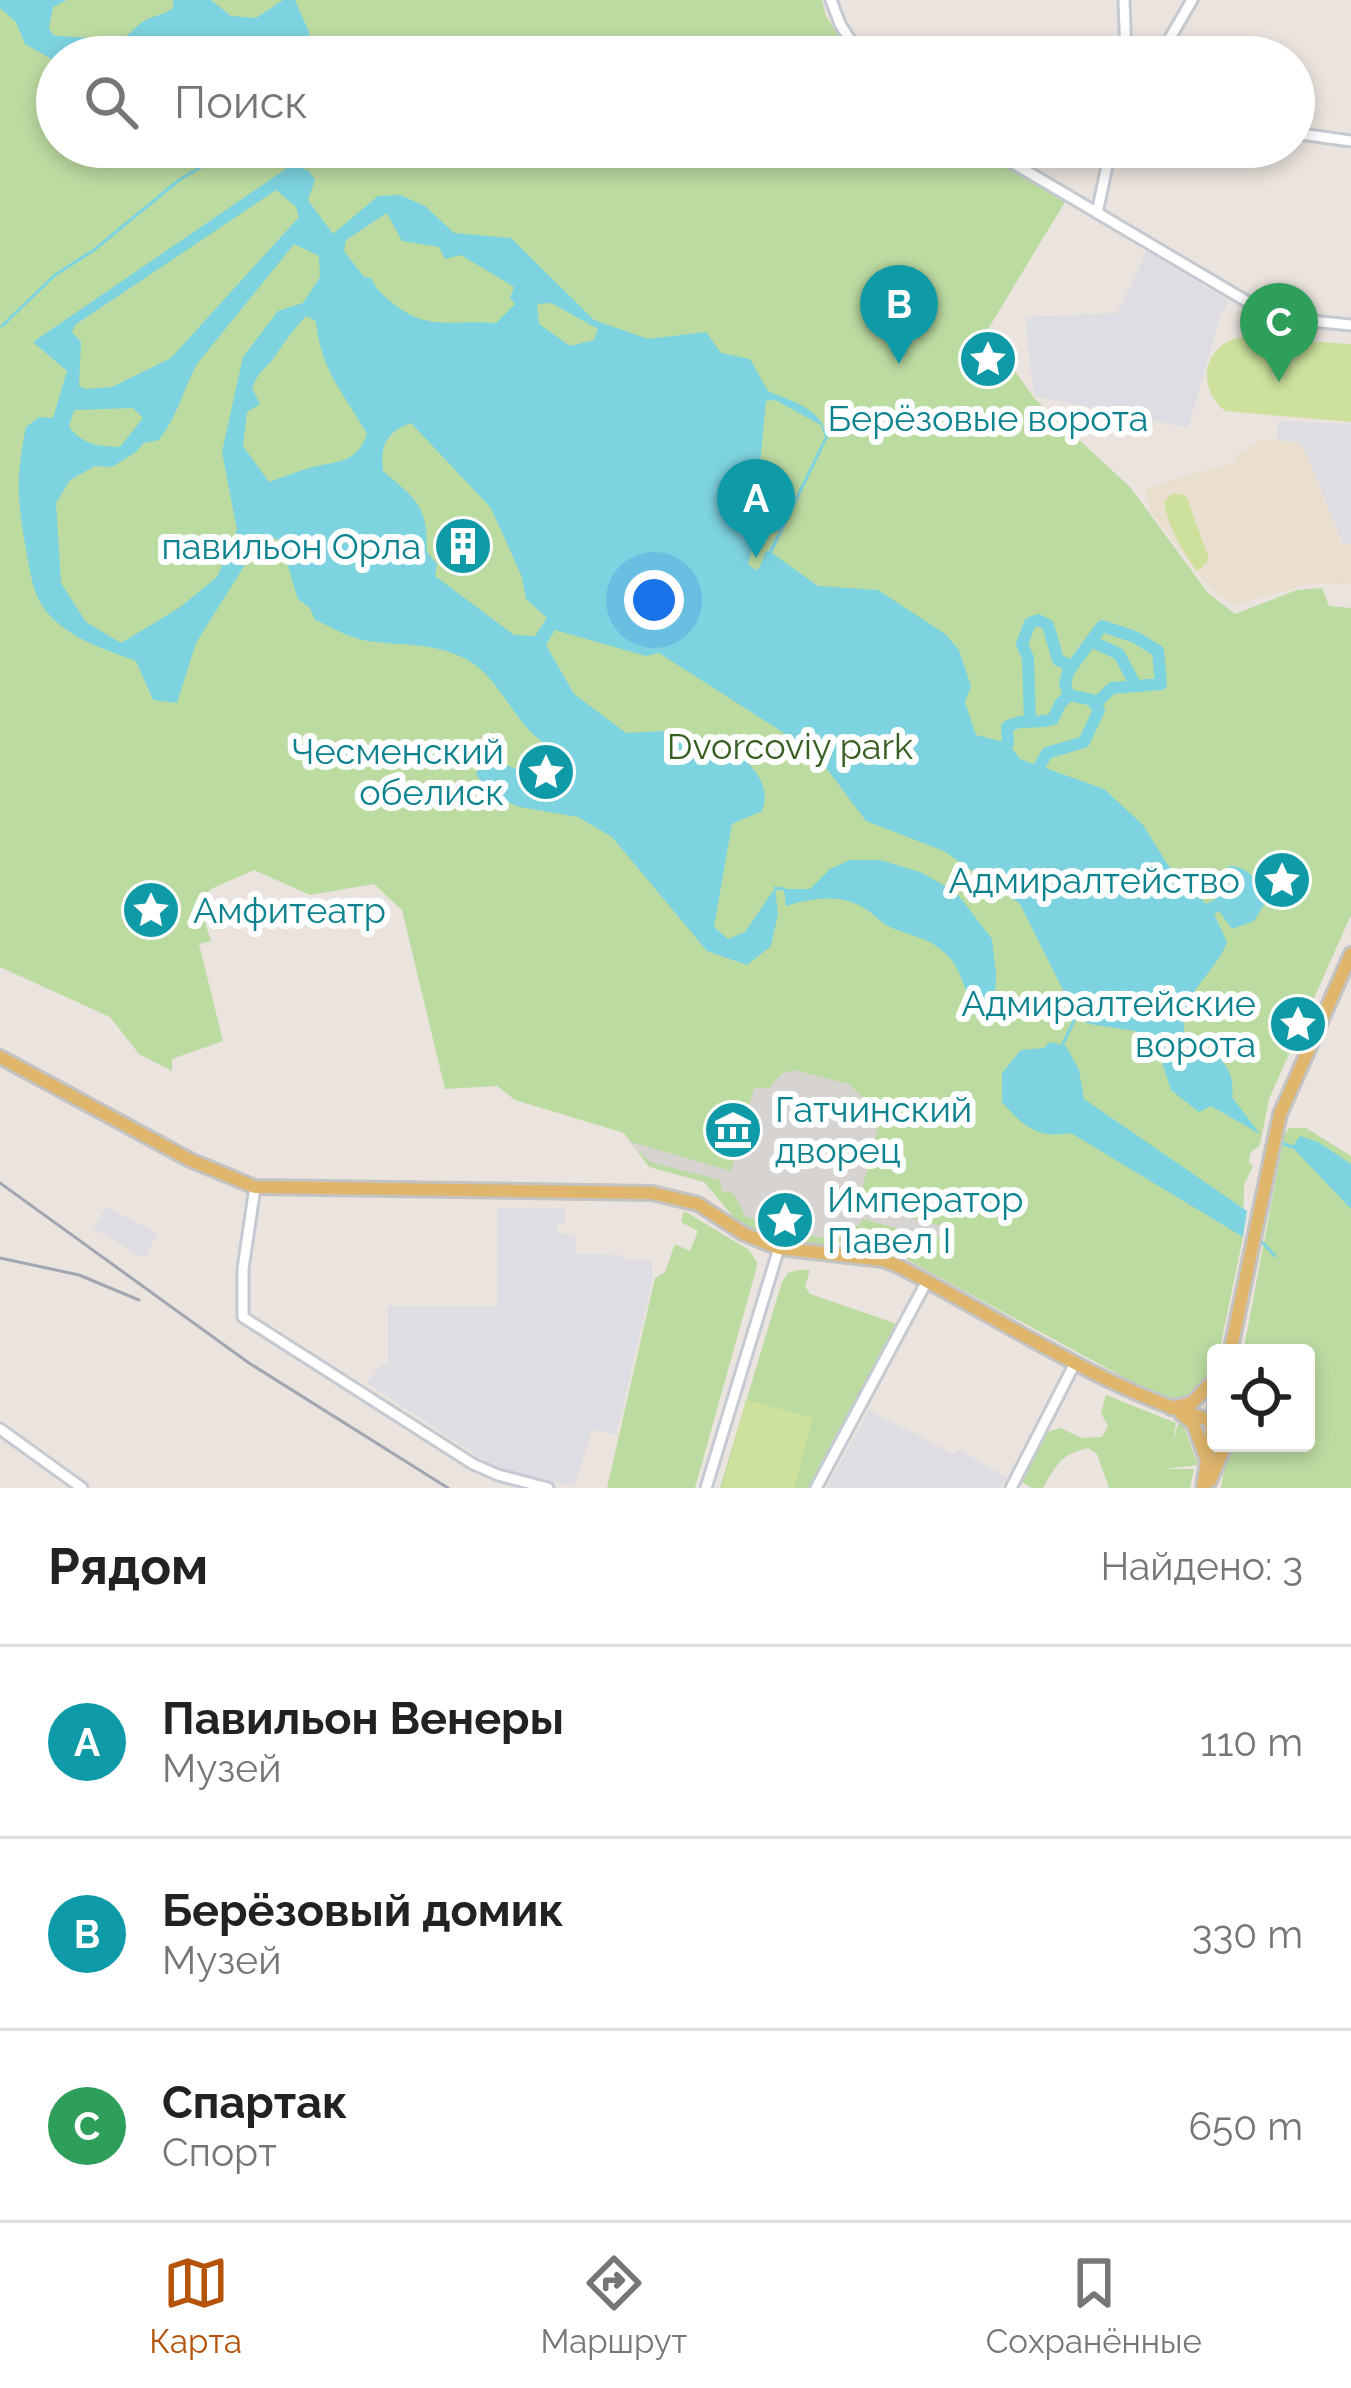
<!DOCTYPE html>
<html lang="ru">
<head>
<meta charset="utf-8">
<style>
	:root { --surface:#fff; --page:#f6f6f6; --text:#222; --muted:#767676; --line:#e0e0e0; --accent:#b45309 }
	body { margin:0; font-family:Raleway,sans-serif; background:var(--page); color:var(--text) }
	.controls { position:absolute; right:36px; bottom:36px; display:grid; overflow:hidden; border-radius:12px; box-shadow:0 6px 18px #0003 }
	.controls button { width:108px; height:108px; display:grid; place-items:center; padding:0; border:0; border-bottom:3px solid var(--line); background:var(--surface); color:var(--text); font:60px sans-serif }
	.you { position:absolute; left:654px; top:600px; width:42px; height:42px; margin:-30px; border:9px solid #fff; border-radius:50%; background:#1a73e8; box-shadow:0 0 0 18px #1a73e833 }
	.badge { display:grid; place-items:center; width:78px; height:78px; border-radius:50%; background:var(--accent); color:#fff; font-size:39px; font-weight:700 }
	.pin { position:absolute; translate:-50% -99px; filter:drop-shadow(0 3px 6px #0008) }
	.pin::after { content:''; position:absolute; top:63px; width:42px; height:36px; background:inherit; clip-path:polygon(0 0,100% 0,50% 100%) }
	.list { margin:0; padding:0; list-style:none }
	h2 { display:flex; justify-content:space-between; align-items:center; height:156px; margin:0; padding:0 48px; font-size:51px }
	h2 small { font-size:39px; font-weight:400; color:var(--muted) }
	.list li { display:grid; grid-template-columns:78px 1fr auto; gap:36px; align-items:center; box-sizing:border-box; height:192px; padding:0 48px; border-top:3px solid var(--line) }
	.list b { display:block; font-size:45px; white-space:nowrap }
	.list p { margin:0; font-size:39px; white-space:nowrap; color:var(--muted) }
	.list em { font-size:39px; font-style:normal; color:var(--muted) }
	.icon { flex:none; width:66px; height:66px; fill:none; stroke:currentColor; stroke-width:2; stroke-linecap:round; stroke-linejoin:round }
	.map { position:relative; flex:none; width:1351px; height:1488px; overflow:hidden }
	.search { position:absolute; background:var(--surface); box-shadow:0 6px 18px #0003; left:36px; right:36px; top:36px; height:132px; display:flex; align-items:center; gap:30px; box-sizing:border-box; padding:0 42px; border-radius:66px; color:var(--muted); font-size:45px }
	.sheet { height:732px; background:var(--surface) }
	nav { display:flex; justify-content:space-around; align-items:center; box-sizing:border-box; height:168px; border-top:3px solid var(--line); background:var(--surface); font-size:33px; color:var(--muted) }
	nav a { display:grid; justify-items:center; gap:6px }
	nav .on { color:var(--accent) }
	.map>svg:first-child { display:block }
	.industrial { fill:#dedde4 }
	.education { fill:#eadecf }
	.green { fill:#bcdba1 }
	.pitch { fill:#cde19d }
	.plaza { fill:#d7d3d0 }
	.water { fill:#7dd3e0; fill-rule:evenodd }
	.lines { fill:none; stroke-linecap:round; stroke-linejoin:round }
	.stream { stroke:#7dd3e0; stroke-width:3 }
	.river { stroke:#7dd3e0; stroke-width:12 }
	.minor-casing { stroke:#c5cad2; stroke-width:15 }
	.major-casing { stroke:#c3c3c3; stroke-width:18 }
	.minor { stroke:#fff; stroke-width:9 }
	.major { stroke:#e0b66d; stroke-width:12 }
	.rail { stroke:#a1a6b2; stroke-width:3 }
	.labels { text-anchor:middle; stroke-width:12; stroke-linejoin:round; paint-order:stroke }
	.culture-label { font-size:36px; fill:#0d838f; stroke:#fff; text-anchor:end }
	.park-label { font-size:36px; fill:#375f22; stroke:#fff }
</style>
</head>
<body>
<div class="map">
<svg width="1351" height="1488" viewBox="0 0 1351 1488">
	<rect width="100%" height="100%" fill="#eae3de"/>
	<g class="industrial">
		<polygon points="1147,251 1229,302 1220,317 1188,428 1034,396 1025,317 1117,313"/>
		<polygon points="1278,421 1351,424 1351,544 1344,546 1305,451 1277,441"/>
		<polygon points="106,1207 158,1233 144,1258 93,1228"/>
		<polygon points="497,1208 565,1208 565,1224 557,1225 557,1234 575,1235 576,1254 622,1255 627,1261 651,1261 653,1278 616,1435 592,1430 574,1486 498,1469 367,1383 383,1363 388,1365 388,1306 497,1306"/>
		<polygon points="869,1410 953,1454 959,1450 1006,1477 999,1488 827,1488"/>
	</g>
	<polygon class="education" points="1263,439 1298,442 1305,451 1343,545 1351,544 1351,583 1309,584 1234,605 1209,588 1149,510 1145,489 1237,461 1237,454"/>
	<g class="green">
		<path d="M0 0H822L826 16 852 57H57V147H977L1065 202 982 339 1015 371 1034 398 1130 487 1208 593 1235 614 1297 590 1322 588 1329 606 1351 608V915L1269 1099 1260 1145 1250 1153 1249 1162 1253 1166 1244 1185 1243 1237 1219 1353 1216 1363 1189 1399H1175L1138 1385 891 1251 892 1243C875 1238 861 1248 842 1239L835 1250 809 1247 752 1230 736 1220 704 1182 649 1167 624 1133 515 1100 497 1086 445 1089 402 910 374 884 310 895 254 870 211 889 199 904 211 941 199 944 223 1041 172 1059V1071L139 1054 110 1017 0 967Z"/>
		<polygon points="1289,1128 1306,1128 1351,1156 1351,1488 1221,1488 1224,1470 1235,1443 1306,1443 1306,1353 1243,1353 1284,1136"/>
		<polygon points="684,1211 749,1250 757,1263 756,1270 695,1488 607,1488 655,1278 665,1272 675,1244 690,1251 698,1231 681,1222"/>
		<polygon points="798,1270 810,1270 805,1287 810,1294 897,1324 810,1488 720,1488 782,1282 788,1273"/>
		<path d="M1106 1395 1176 1423 1173 1441 1179 1422 1184 1427 1198 1465 1165 1469H1194L1190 1488H1109L1097 1454 1088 1448C1061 1454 1056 1465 1043 1488H1032L1020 1481 1044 1433 1060 1428 1082 1438 1102 1437 1108 1426 1101 1413Z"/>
	</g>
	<g class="pitch">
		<path d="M1243 337 1351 344V422L1225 411C1195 387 1203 343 1243 337Z"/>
		<path d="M1174 493 1186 496 1209 559 1201 569 1196 570C1181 548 1169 529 1164 502Z"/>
		<polygon points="746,1400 813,1418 794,1488 722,1488"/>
	</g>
	<polygon class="plaza" points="794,1070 849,1084 865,1100 864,1115 879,1123 858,1205 945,1227 938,1237 926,1237 864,1219 858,1226 846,1225 832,1236 821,1238 746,1217 733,1193 722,1191 720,1180 650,1162 628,1141 731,1171 754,1088 770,1088 781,1074"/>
	<g class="water">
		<path d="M0 0H67L53 7 49 28 53 35C58 37 119 39 122 38 132 34 137 24 146 20 156 15 164 15 173 8V0H211L231 16 256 18 283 0H295L309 32 310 57H281L274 49C249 62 245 54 221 51 200 49 182 49 161 45L141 57H57L55 61 25 44 16 22 0 8Z"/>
		<path d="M293 164 309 171 315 180 308 200 333 234 378 196 400 195 425 206 454 233 511 238 594 320 648 339 706 332 721 353 750 359 768 391C795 403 818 406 828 437L772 553 818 586 878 590 945 634 959 650 971 686 965 702 976 735 1008 743 1020 759 1104 789 1143 825 1168 865 1206 904 1216 899 1211 887 1229 866C1251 867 1258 882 1267 900L1254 921 1232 929 1219 911 1214 914 1227 942C1215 975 1173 999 1186 1037 1213 1048 1237 1066 1232 1097L1260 1134 1211 1106 1199 1112 1171 1090 1159 1053 1135 1031 1089 1024 1076 1016 1020 904 944 851 866 821 815 753 659 653 646 656 555 630 546 645 574 694 626 733 665 731 699 753 745 759C759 776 770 788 762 811L732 824 714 927 728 939 745 932 775 888 778 914 771 946 747 965 707 951 612 837 578 817 520 807 490 795 476 774 480 765C507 758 529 777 554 786L563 781 564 768 549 753 547 745C512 724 501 675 462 657 430 642 402 646 368 641 351 639 332 627 315 620L310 608 298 599 280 540 270 537 256 547 196 643 177 703 153 700 136 661C104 649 69 639 46 611 32 593 30 570 26 549 17 501 16 475 26 427L39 417 53 418 67 371 33 342ZM276 190 296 207 299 217 171 358 112 387 85 389 79 386 81 342 72 332 75 325ZM387 213 402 241 439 247 445 259 461 255 514 287 510 298 515 304 496 323C452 319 428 333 390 301 381 293 376 289 371 278L364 277 344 251 346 240ZM294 244 319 256 320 277 303 303 278 311 243 357 222 452 237 530 217 577 179 608 121 643 86 622 61 583 56 503 70 480 95 466 112 467 136 452 144 443 159 440C179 413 182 392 197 364ZM551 303 598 329 594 340 570 346 539 324 537 304ZM306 316 316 321C321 372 343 391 367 434 357 464 336 461 309 468 296 472 283 477 269 482L243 446 247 412 260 404 252 388C260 368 266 370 275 356 284 342 294 329 306 316ZM775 400 821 425 825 437 769 551 765 552 760 567 755 570 748 564 752 550 746 534 759 475 766 401ZM133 408 143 418 120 447C97 446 84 445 69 427L74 410ZM411 423 491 508 522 577 526 599 547 618 535 636 514 635 435 576 437 564 427 552C427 505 418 501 383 471 380 446 386 432 411 423Z"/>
		<path d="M850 860H880L920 872 956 892 992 939 996 974 995 996 988 1011 975 1015C965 995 964 973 948 956 930 937 912 937 890 927 881 923 875 915 867 910 842 893 813 898 786 906L784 889H810L830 869Z"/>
		<path d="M1050 1042 1066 1046 1079 1070 1084 1099 1247 1211 1243 1237 1071 1133C1038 1139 1023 1126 1002 1102V1073L1021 1050 1044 1048Z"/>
		<polygon points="1300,1136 1318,1142 1351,1164 1351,1209 1292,1147"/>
	</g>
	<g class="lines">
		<g class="stream">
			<polyline points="2,326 55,275 94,250 179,180 234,148"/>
			<polyline points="775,888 784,889"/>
			<polyline points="1063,1044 1076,1016"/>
			<polyline points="1279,1142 1292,1147"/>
			<polyline points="1262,1242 1275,1256"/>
		</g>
		<g class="river">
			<polyline points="1091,641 1119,654 1136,686"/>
			<polyline points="1069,695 1065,684 1068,672 1102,626 1135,637 1158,651 1161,684 1112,688 1095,704"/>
			<polyline points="1030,722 1028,658 1022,644 1030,623 1038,620 1048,625 1058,660 1071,666"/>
			<path d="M1008 743 1007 727C1023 717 1037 725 1053 719L1060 704 1069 695 1092 700 1099 710 1084 742 1047 753 1039 767"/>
		</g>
		<defs>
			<g id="minor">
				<polyline points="831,0 840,24 861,57"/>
				<polyline points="1124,0 1126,57"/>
				<polyline points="1159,57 1192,0"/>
				<polyline points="1294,133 1351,141"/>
				<polyline points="986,147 1258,308 1292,319 1351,325"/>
				<polyline points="1097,213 1111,147"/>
				<polyline points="255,1187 243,1269 243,1317 473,1464 498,1475 548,1488"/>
				<polyline points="0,1429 82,1488"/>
				<polyline points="706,1488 779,1248"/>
				<polyline points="816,1488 927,1281"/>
				<polyline points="1011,1488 1075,1363"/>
			</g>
			<g id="major">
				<path d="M0 1057 190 1160 255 1187 652 1193 698 1204 744 1234 779 1248 883 1260 898 1266C1002 1319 1103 1390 1216 1422"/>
				<polyline points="1230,1353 1280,1114 1351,954"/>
				<polyline points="1171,1408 1192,1403 1216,1378"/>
				<polyline points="1182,1415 1193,1423 1206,1458"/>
				<polyline points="1210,1481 1226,1443"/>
				<polyline points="1203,1488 1216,1398"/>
			</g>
		</defs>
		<use href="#minor" class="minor-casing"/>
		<use href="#major" class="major-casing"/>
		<use href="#minor" class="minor"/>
		<use href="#major" class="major"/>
		<g class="rail">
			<polyline points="0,1183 249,1363 448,1488"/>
			<polyline points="0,1258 79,1275 139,1300"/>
		</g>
	</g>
	<defs>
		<symbol id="sight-disc" viewBox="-11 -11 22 22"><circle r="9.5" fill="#0f9aa8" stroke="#fff"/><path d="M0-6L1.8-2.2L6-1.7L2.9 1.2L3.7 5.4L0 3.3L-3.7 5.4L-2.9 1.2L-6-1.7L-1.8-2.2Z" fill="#fff"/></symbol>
		<symbol id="building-disc" viewBox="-11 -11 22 22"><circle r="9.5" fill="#0f9aa8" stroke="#fff"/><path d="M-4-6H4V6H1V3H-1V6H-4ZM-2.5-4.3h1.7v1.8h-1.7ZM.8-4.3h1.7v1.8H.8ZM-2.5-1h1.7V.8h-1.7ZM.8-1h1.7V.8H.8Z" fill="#fff"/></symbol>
		<symbol id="museum-disc" viewBox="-11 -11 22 22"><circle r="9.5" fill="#0f9aa8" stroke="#fff"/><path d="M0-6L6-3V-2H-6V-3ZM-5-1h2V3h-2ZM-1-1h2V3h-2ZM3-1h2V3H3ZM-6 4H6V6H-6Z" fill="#fff"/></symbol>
	</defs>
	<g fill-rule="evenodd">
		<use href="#sight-disc" x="955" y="326" width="66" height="66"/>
		<use href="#building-disc" x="430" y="513" width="66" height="66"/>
		<use href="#sight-disc" x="513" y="739" width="66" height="66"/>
		<use href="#sight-disc" x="1249" y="847" width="66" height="66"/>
		<use href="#sight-disc" x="118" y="877" width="66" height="66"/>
		<use href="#sight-disc" x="1265" y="991" width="66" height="66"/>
		<use href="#museum-disc" x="700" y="1097" width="66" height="66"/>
		<use href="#sight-disc" x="752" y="1187" width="66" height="66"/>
	</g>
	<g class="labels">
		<g class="culture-label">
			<text x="988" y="431" text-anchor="middle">Берёзовые ворота</text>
			<text x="421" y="559">павильон Орла</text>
			<text x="504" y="764">Чесменский<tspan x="504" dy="41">обелиск</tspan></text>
			<text x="1240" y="893">Адмиралтейство</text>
			<text x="193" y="923" text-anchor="start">Амфитеатр</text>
			<text x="1256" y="1016">Адмиралтейские<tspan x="1256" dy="41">ворота</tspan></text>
			<text x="775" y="1122" text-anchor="start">Гатчинский<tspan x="775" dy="41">дворец</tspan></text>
			<text x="827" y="1212" text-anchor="start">Император<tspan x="827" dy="41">Павел I</tspan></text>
		</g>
		<g class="park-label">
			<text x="790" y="759">Dvorcoviy park</text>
		</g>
	</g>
</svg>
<div class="controls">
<button><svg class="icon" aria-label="locate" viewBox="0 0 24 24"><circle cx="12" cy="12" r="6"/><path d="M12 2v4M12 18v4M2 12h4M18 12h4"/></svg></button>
</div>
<div class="you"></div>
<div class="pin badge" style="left:756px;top:558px;background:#0f9aa8">A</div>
<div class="pin badge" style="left:899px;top:364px;background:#0f9aa8">B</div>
<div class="pin badge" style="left:1279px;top:382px;background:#2e9e5b">C</div>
<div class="search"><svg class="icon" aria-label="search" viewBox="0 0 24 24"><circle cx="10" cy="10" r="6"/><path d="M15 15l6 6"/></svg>Поиск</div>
</div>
<section class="sheet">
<h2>Рядом<small>Найдено: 3</small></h2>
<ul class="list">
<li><span class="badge" style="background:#0f9aa8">A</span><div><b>Павильон Венеры</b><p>Музей</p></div><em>110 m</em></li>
<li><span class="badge" style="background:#0f9aa8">B</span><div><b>Берёзовый домик</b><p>Музей</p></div><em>330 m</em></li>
<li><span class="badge" style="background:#2e9e5b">C</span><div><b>Спартак</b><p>Спорт</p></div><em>650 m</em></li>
</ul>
</section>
<nav>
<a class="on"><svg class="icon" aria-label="map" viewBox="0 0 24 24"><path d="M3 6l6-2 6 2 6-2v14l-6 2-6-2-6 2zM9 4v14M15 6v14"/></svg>Карта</a>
<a><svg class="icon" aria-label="directions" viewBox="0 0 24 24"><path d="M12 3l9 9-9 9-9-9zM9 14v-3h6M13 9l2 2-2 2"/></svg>Маршрут</a>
<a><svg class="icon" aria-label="saved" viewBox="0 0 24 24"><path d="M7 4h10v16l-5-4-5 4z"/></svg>Сохранённые</a>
</nav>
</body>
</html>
